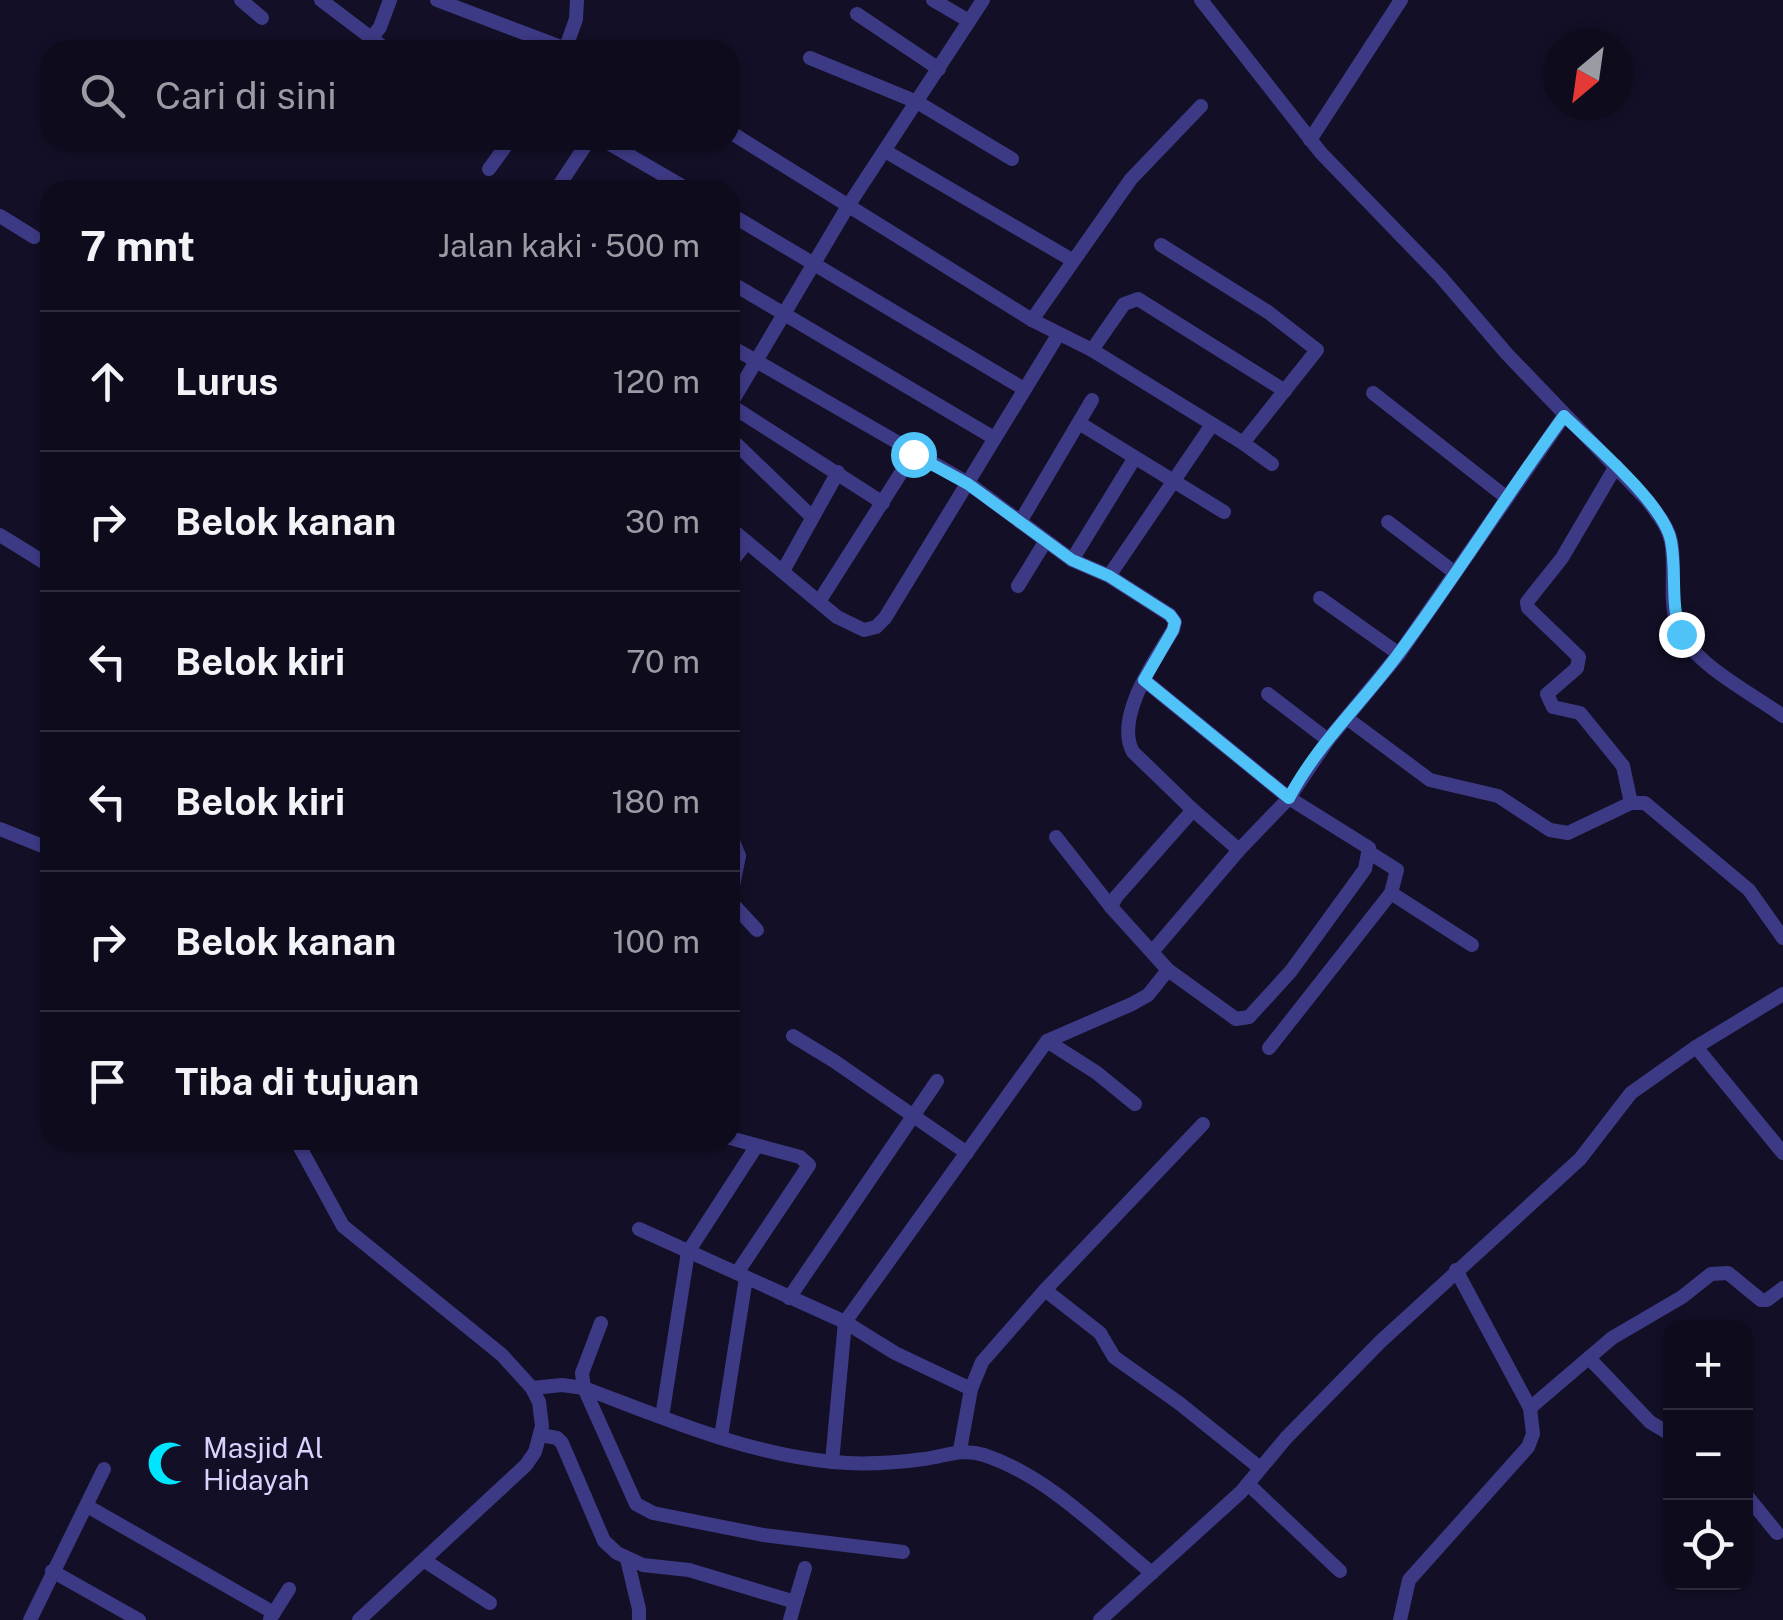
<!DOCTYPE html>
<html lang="id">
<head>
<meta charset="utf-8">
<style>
	:root { --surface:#0e0b1c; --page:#171425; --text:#f1f3f6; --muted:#9b9ba3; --line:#2e2b3b }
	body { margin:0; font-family:"Public Sans",sans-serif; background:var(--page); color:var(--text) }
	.controls { position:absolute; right:30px; bottom:30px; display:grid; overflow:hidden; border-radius:20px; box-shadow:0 2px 8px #0004 }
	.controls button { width:90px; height:90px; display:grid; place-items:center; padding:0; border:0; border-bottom:2px solid var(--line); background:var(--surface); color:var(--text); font:50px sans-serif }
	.compass { position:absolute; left:1543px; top:30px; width:90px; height:90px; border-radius:50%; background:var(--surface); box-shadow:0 2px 8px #0004; rotate:209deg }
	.stop { position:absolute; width:30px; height:30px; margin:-22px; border:8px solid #4fc3f7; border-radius:50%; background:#fff }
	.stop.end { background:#4fc3f7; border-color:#fff; box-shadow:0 2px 10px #0008 }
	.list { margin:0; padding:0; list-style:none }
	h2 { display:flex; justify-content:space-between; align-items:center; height:130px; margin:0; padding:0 40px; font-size:42px }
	h2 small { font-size:32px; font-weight:400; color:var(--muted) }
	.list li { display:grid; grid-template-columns:65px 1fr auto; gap:30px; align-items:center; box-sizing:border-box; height:140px; padding:0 40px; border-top:2px solid var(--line) }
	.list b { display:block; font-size:38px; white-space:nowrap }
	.list em { font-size:32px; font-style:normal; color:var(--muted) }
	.icon { flex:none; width:55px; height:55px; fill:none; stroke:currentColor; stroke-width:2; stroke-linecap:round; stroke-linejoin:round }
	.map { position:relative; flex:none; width:1783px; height:1620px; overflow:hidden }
	.search { position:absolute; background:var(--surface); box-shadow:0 2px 8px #0004; left:40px; top:40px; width:700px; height:110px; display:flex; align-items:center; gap:25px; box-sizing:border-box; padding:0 35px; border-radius:30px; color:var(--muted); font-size:38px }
	.panel { position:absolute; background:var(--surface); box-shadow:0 2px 8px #0004; left:40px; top:180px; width:700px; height:970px; border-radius:30px }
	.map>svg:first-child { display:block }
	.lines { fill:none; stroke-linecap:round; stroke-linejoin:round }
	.street { stroke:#3d3a85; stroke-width:14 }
	.route { stroke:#4fc3f7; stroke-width:12 }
	.labels { text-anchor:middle; stroke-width:10; stroke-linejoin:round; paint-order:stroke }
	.poi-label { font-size:28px; fill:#d9d4ff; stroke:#130f26; text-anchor:start }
</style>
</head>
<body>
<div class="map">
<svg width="1783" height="1620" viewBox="0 0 1783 1620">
	<rect width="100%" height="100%" fill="#130f26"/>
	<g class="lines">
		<g class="street">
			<polyline points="241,0 262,18"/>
			<polyline points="321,0 387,50"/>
			<polyline points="437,0 569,50"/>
			<polyline points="933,0 969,21"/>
			<path d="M1201 0 1321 153 1440 276 1507 354 1648 501C1657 514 1668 526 1671 541 1677 571 1666 605 1681 633 1697 666 1753 694 1783 716"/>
			<polyline points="857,14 939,69"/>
			<polyline points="371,39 380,27 390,0"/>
			<polyline points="565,50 576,19 577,0"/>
			<polyline points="810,58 917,102 1012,159"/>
			<polyline points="730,132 1032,320 1092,350 1243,443 1317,350 1268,312 1161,245"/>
			<polyline points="603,140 689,190"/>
			<polyline points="1310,140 1401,0"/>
			<polyline points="885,151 1072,260"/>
			<polyline points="489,169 510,140"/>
			<polyline points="556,190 589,140"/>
			<polyline points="730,214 1024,389"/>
			<polyline points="0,216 34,237"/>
			<polyline points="730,282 994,438"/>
			<polyline points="1032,320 1131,179 1201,106"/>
			<path d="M730 346 968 483 1072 560 1109 576 1170 615 1175 622 1173 630C1155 660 1114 718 1133 752L1193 810 1116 897 1111 907 1168 970 1148 995 1132 1004 1047 1041 845 1322 832 1462"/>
			<polyline points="1092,350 1124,304 1138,299 1285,391"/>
			<polyline points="1373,393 1507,498"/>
			<polyline points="730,405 848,206 983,0"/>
			<polyline points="730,405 883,503"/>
			<polyline points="1079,423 1224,512"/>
			<polyline points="730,438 812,517"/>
			<polyline points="1243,443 1272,464"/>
			<polyline points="1616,466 1562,558 1527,602 1528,608 1579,657 1577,668 1547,694 1553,707 1580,713 1623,766 1631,803"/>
			<polyline points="1020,522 1092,400"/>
			<polyline points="1388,522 1454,572"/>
			<polyline points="730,528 837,617 864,630 876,627 885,618 1058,335"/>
			<polyline points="0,535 50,566"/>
			<polyline points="1072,560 1134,459"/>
			<polyline points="730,564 747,542"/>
			<polyline points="783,571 838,472"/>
			<polyline points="1109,576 1211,426"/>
			<polyline points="1018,586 1045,542"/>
			<polyline points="1320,598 1399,654"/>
			<polyline points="820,600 913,454"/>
			<polyline points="1144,680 1289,798 1369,848 1365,869 1291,971 1249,1017 1236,1019 1168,970"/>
			<polyline points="1268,694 1328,740"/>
			<polyline points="1348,719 1430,780 1498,796 1550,830 1568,833 1631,803 1645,803 1749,890 1783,938"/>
			<polyline points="1193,810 1239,850"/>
			<polyline points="0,829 50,849"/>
			<polyline points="730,834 739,856 730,901 757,930"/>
			<polyline points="1056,837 1111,907"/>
			<polyline points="1370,853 1397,870 1391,893 1472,945"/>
			<polyline points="1152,952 1239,850 1289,798 1328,740 1399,654 1564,416"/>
			<polyline points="793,1036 834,1061 967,1153"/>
			<polyline points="1047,1041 1097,1073 1135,1104"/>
			<polyline points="1696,1047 1783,1153"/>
			<polyline points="1269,1048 1391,893"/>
			<polyline points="730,1138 800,1157 809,1165 737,1273"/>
			<polyline points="296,1140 343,1226 502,1355 532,1388 539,1402 542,1426 535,1452 526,1465 359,1620"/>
			<polyline points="639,1229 845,1322 895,1353 971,1389 960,1450"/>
			<polyline points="1045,1290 1100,1333 1114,1357 1179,1403 1260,1468"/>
			<polyline points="789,1298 937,1081"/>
			<polyline points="601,1323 582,1373 584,1388 636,1504 653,1513 763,1535 903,1552"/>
			<polyline points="1589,1358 1650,1422 1670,1434"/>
			<path d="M532 1388 562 1385 584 1388C664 1418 747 1454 833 1462 864 1465 894 1463 924 1459 946 1456 962 1448 984 1455 1048 1476 1101 1532 1152 1573"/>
			<polyline points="971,1389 982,1362 1045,1290 1203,1124"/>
			<polyline points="1530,1408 1612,1338 1682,1297 1711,1274 1728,1273 1761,1300 1767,1300 1783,1288"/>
			<polyline points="662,1417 688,1252 756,1147"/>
			<polyline points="541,1435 557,1438 562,1443 604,1541 617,1553 643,1565 689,1570 795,1602 805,1568"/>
			<polyline points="721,1437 746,1278"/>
			<polyline points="1248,1484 1340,1571"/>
			<polyline points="1746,1495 1777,1533"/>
			<polyline points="87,1506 274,1613"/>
			<polyline points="627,1559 639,1609 639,1620"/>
			<polyline points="425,1561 490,1603"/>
			<polyline points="52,1571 139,1620"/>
			<polyline points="270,1619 289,1589"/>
			<polyline points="30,1620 104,1469"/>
			<polyline points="790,1620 795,1602"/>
			<polyline points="1100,1620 1241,1492 1286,1438 1380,1342 1580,1159 1631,1093 1696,1047 1783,994"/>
			<polyline points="1400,1620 1409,1580 1528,1447 1533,1434 1530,1408 1456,1270"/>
		</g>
	</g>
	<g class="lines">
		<path class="route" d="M913 454 968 484 1072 560 1109 576 1170 615 1175 622 1173 630 1144 680 1289 798C1316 746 1361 704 1396 657 1455 578 1506 495 1564 416 1592 443 1664 504 1671 541 1677 572 1670 604 1681 634"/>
	</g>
	<defs>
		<symbol id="mosque-bare" viewBox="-9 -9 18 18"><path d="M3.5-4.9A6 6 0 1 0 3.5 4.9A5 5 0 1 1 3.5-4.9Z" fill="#00e5ff" stroke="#130f26" stroke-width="2.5" paint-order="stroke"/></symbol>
	</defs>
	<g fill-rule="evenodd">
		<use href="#mosque-bare" x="138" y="1432" width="63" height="63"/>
	</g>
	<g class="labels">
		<g class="poi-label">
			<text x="203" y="1458">Masjid Al<tspan x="203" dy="32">Hidayah</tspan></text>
		</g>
	</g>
</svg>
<div class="controls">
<button>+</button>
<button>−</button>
<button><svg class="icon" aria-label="locate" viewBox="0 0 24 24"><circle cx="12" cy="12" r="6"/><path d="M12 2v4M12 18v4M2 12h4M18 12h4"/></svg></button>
</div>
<svg class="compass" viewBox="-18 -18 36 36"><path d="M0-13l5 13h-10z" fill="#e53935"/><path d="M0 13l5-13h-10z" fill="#9b9ba3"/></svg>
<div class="stop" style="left:913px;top:454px"></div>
<div class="stop end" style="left:1681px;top:634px"></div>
<div class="search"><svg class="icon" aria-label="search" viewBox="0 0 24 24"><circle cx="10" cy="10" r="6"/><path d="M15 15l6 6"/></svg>Cari di sini</div>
<section class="panel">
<h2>7 mnt<small>Jalan kaki · 500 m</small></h2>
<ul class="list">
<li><svg class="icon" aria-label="ahead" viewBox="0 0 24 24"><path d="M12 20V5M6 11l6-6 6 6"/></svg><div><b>Lurus</b></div><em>120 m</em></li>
<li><svg class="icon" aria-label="right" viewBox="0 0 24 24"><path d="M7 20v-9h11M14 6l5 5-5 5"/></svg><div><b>Belok kanan</b></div><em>30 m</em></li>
<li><svg class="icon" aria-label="left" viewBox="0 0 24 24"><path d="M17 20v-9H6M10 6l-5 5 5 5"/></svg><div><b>Belok kiri</b></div><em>70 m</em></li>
<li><svg class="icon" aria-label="left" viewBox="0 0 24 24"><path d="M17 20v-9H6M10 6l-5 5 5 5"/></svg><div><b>Belok kiri</b></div><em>180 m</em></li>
<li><svg class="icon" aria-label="right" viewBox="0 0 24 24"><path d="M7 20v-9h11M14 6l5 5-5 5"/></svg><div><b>Belok kanan</b></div><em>100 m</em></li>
<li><svg class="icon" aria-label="arrive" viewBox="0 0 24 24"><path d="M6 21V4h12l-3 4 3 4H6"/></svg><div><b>Tiba di tujuan</b></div></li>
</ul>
</section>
</div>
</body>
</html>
